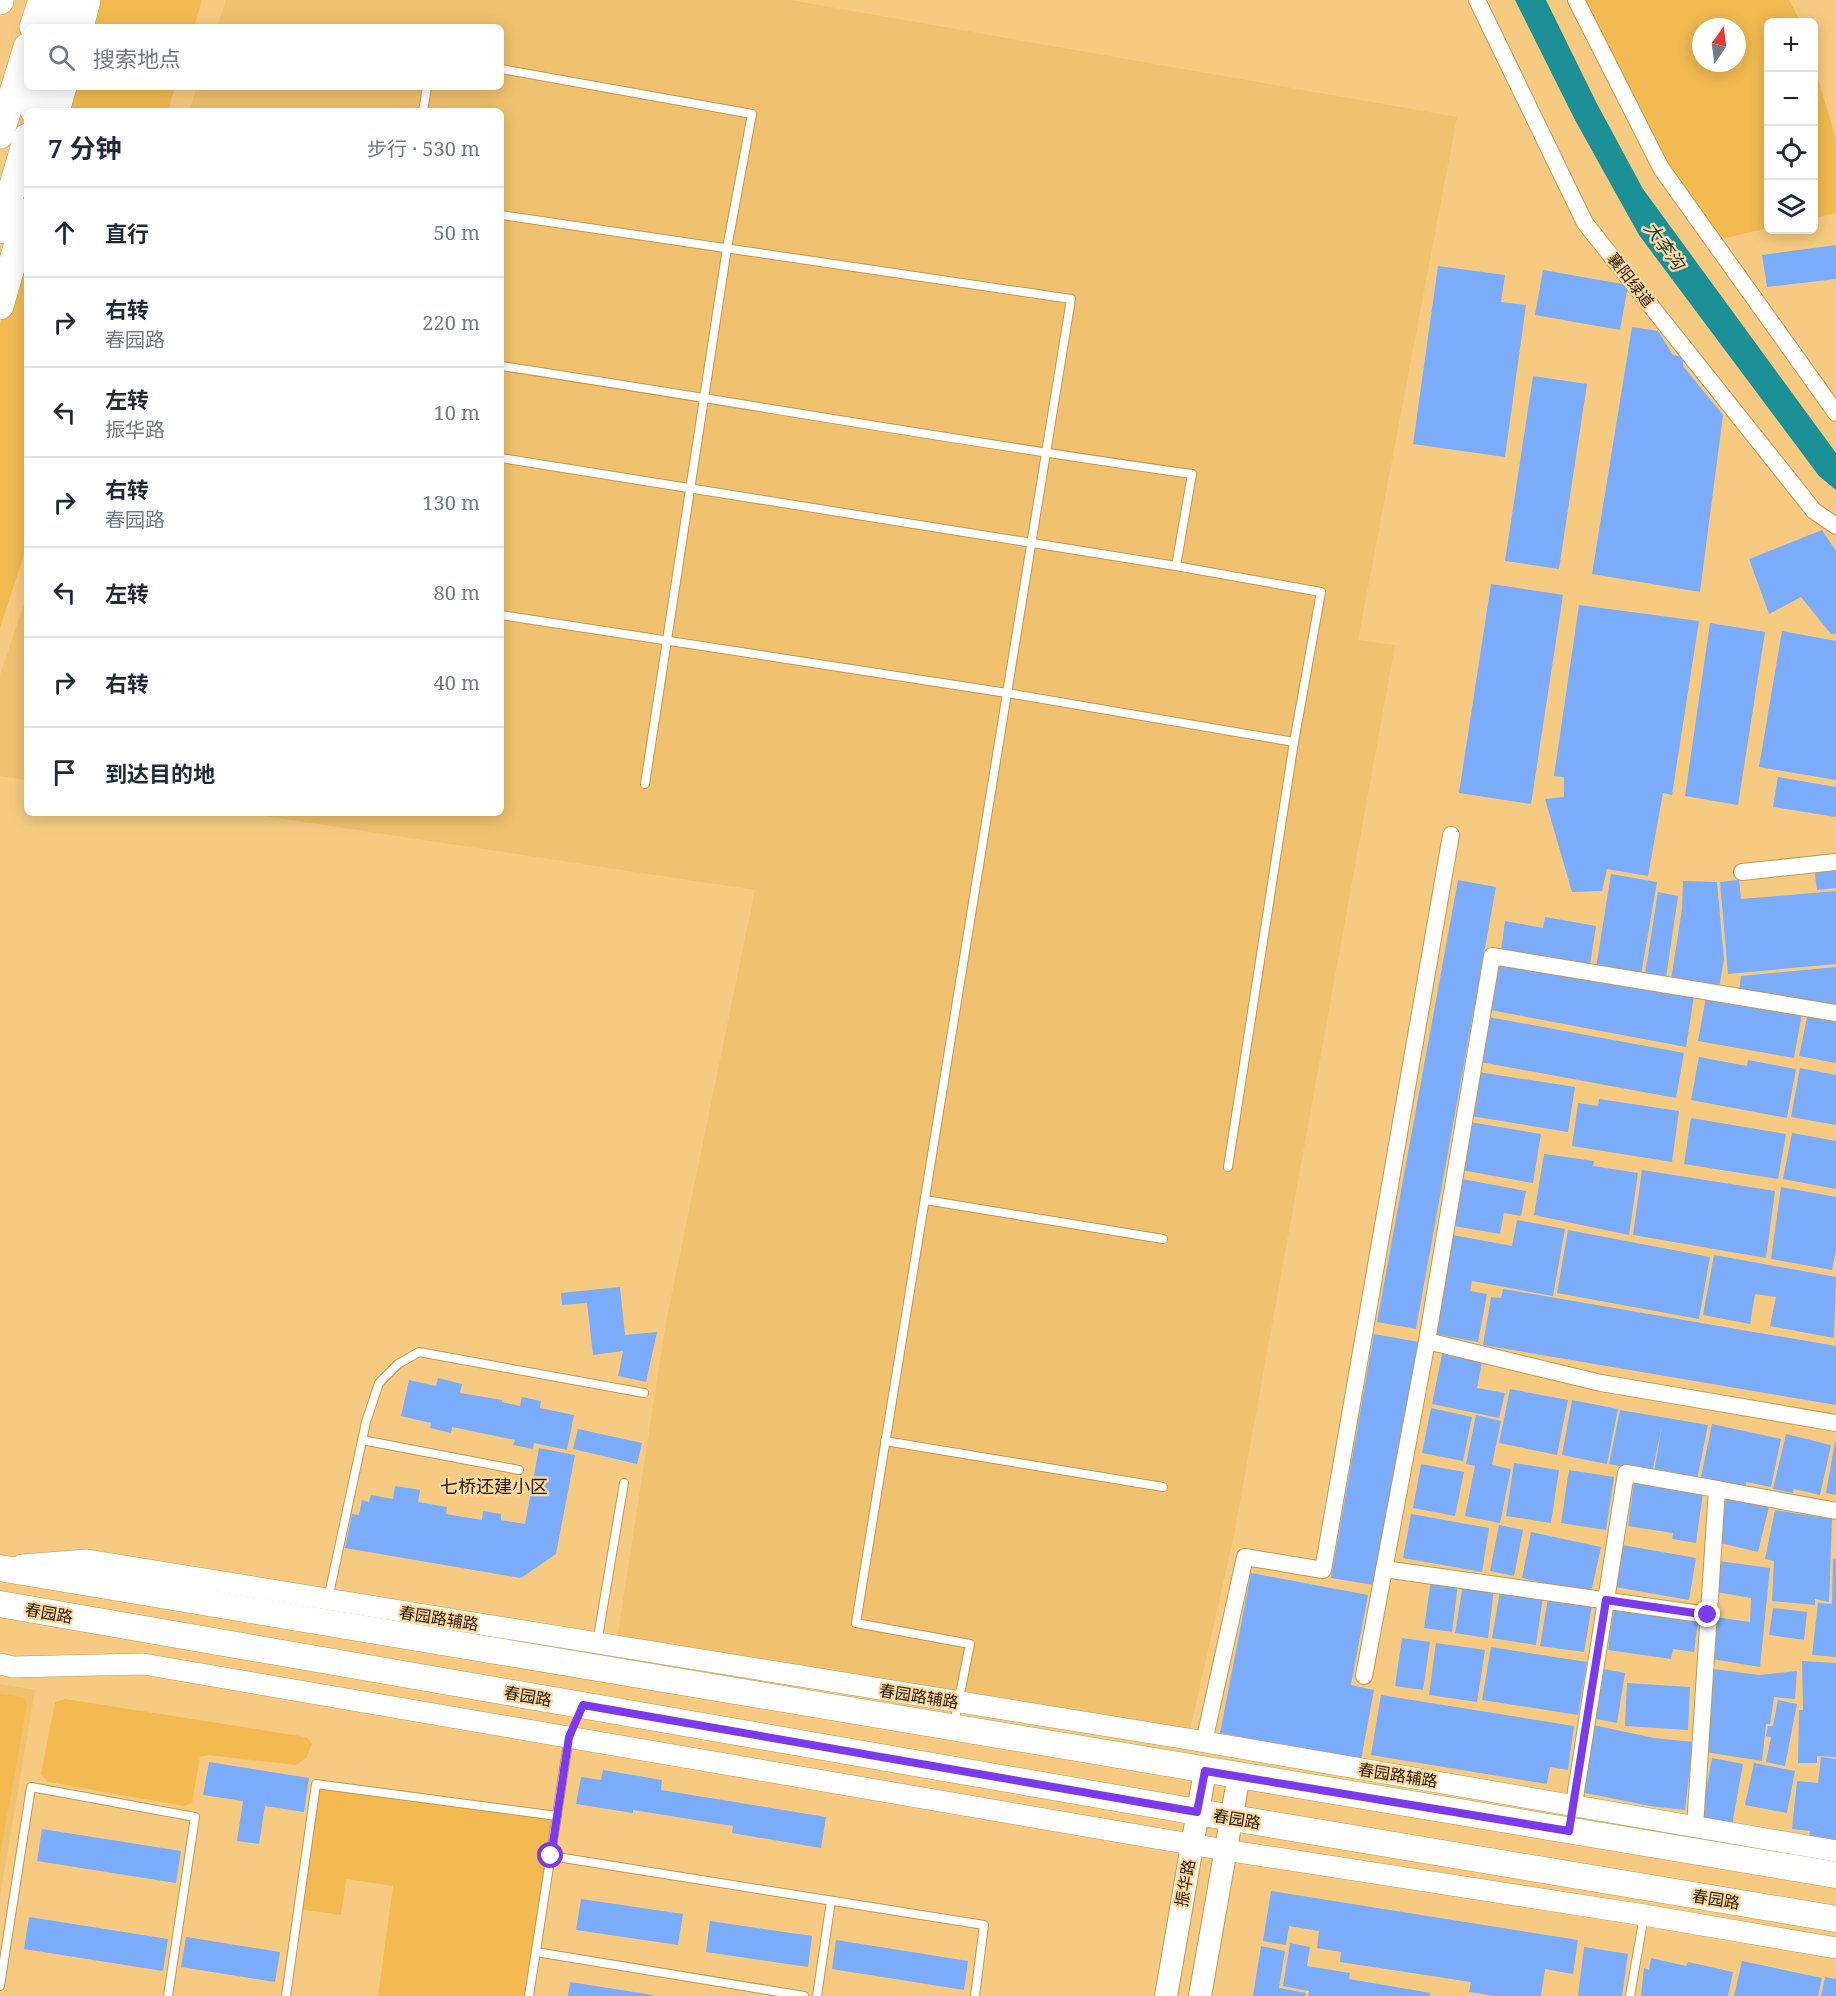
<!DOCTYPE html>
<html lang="zh">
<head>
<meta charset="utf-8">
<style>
	:root { --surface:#fff; --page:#f6f6f7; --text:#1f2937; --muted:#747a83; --line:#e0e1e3 }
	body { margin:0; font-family:"Noto Serif","Noto Sans SC",serif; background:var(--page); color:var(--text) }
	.controls { position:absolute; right:18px; top:18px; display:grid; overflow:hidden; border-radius:9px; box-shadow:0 3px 15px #0003 }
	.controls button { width:54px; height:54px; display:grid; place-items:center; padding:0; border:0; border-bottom:2px solid var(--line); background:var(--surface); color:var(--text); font:30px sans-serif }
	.compass { position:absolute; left:1692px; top:18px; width:54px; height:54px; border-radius:50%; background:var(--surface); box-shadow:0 3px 15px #0003; rotate:14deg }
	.stop { position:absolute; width:18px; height:18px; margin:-14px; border:4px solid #7c3aed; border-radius:50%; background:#fff }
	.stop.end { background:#7c3aed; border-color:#fff; box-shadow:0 2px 6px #0008 }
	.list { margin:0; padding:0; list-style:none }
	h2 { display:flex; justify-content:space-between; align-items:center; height:78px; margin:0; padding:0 24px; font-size:26px }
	h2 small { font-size:20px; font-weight:400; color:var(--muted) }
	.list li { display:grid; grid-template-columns:39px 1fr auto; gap:18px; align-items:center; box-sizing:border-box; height:90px; padding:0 24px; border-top:2px solid var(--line) }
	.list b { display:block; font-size:22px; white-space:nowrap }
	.list p { margin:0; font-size:20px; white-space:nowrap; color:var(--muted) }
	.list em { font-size:20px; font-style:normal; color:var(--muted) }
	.icon { flex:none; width:33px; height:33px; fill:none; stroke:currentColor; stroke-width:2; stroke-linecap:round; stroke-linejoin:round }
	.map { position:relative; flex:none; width:1836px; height:1996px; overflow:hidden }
	.search { position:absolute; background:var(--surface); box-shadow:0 3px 15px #0003; left:24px; top:24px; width:480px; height:66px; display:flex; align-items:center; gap:15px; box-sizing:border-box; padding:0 21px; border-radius:9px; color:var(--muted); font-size:22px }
	.panel { position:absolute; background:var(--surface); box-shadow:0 3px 15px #0003; left:24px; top:108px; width:480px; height:708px; border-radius:9px }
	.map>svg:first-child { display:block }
	.built { fill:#f0c16e }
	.green { fill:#f2ba51; fill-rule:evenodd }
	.water { fill:#1b9096 }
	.building { fill:#7cacfc }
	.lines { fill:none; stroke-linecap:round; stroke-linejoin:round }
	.service-casing { stroke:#c2984e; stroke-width:10 }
	.minor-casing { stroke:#c2984e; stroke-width:18 }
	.tertiary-casing { stroke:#c2984e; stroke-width:22 }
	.secondary-casing { stroke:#c2984e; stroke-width:24 }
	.primary-casing { stroke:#c2984e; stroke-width:27 }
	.trunk-casing { stroke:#c2984e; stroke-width:28 }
	.service { stroke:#fff; stroke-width:8 }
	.minor { stroke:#fff; stroke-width:16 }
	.tertiary { stroke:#fff; stroke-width:21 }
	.secondary { stroke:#fff; stroke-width:22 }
	.primary { stroke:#fff; stroke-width:26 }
	.trunk { stroke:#fff; stroke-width:27 }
	.route { stroke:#7c3aed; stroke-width:8 }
	.labels { text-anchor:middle; stroke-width:4.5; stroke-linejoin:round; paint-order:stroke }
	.street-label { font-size:16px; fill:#221501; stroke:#fddaa0 }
	.water-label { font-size:18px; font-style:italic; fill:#19393b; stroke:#fddaa0 }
	.neighbourhood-label { font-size:18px; fill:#221501; stroke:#fddaa0 }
</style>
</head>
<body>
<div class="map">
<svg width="1836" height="1996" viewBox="0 0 1836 1996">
	<rect width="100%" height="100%" fill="#f6cb81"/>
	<g class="built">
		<polygon points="226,0 790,0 1457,117 1358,640 1395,645 1233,1540 1188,1739 616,1646 666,1322 755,890 244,813 501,813 501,111 189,111 197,87 501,87 501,27 217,27"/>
		<polygon points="27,595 27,780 0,776 0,675"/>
		<polygon points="0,1684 35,1690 0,1897"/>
	</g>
	<g class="green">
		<polygon points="98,0 202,0 194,27 90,27"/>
		<path d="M1572 0H1789L1801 22H1768V228L1713 241ZM1701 27H1737V63H1701Z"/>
		<polygon points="1814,65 1836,139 1836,213 1814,218"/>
		<polygon points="72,87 175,87 168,111 64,111"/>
		<polygon points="27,234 27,545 0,628 0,324"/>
		<polygon points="0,1694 23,1697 27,1704 0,1855"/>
		<polygon points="65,1699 306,1737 312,1744 306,1758 296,1765 208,1755 200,1757 192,1803 184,1806 48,1782 41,1774 55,1702"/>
		<polygon points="316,1784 557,1816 529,1996 378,1996 393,1886 346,1879 341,1915 298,1909"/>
	</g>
	<polygon class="water" points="1515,0 1546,0 1596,102 1643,189 1836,453 1836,490 1819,476 1639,235 1575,120"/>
	<g class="building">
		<polygon points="1836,245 1836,279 1767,287 1762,255"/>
		<polygon points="1438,266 1505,275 1501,302 1526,305 1505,457 1413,444"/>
		<polygon points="1543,270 1628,285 1620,330 1535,315"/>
		<polygon points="1632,327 1658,331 1673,355 1683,357 1683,366 1723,415 1700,592 1592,574"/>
		<polygon points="1533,376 1587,384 1559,569 1505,561"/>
		<polygon points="1822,530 1836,551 1836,634 1831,634 1801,597 1769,614 1749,559"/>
		<polygon points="1491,584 1563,595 1531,804 1459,793"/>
		<polygon points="1579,605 1699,621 1672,795 1663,793 1648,876 1607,869 1602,891 1572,892 1545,799 1564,797 1564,777 1554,776"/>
		<polygon points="1710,623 1765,632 1738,805 1685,796"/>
		<polygon points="1782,631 1836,641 1836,780 1759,767"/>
		<polygon points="1778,777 1836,787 1836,817 1773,807"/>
		<polygon points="1836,865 1836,888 1817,890 1814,867"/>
		<polygon points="1611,874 1657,882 1641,975 1596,968"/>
		<polygon points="1458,880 1496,887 1416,1329 1377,1322"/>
		<polygon points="1739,880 1741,899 1836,891 1836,964 1728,974 1720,882"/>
		<polygon points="1683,881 1717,882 1724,959 1719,988 1671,980 1682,909"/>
		<polygon points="1658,892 1678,896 1666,978 1645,974"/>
		<polygon points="1545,917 1596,926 1590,965 1501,951 1505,921 1543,928"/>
		<polygon points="1500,964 1694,996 1686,1047 1490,1010"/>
		<polygon points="1836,967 1836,1007 1739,991 1741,976"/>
		<polygon points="1706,997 1802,1013 1794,1058 1698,1041"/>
		<polygon points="1808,1013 1836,1018 1836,1063 1799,1056"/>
		<polygon points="1488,1017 1684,1053 1676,1098 1480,1062"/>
		<polygon points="1699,1057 1747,1066 1748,1060 1796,1069 1787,1118 1691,1100"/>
		<polygon points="1800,1068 1836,1075 1836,1125 1791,1117"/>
		<polygon points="1478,1072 1575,1087 1568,1132 1471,1116"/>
		<polygon points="1599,1099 1679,1111 1672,1162 1572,1146 1578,1103 1598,1106"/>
		<polygon points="1691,1118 1786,1134 1778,1179 1684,1164"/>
		<polygon points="1470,1122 1541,1134 1533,1183 1461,1170"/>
		<polygon points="1792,1133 1836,1141 1836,1189 1783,1179"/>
		<polygon points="1544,1154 1594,1161 1593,1166 1638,1173 1629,1235 1534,1215"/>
		<polygon points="1642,1170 1775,1191 1766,1258 1633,1235"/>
		<polygon points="1462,1179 1526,1191 1521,1216 1504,1213 1500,1234 1454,1226"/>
		<polygon points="1781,1187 1836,1197 1836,1250 1832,1270 1771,1259"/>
		<polygon points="1517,1220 1565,1229 1553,1296 1472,1281 1470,1291 1487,1294 1478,1342 1435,1334 1453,1235 1512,1246"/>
		<polygon points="1568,1230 1710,1257 1699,1319 1557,1293"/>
		<polygon points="1714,1255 1836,1277 1834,1338 1770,1326 1776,1297 1755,1294 1750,1324 1703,1315"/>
		<polygon points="620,1287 625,1335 657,1332 646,1382 618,1376 623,1351 593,1355 587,1303 562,1305 561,1293"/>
		<polygon points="1503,1289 1836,1346 1836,1405 1483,1345 1491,1297 1501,1298"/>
		<polygon points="1374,1334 1419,1342 1374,1585 1331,1578"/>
		<polygon points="1442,1354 1482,1362 1477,1388 1505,1393 1499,1418 1432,1404"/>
		<polygon points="438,1378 462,1384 460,1393 502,1400 502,1402 520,1406 522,1397 541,1401 540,1408 574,1415 567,1450 534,1443 533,1449 513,1445 515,1440 452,1427 451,1433 430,1428 431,1423 401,1416 409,1380 436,1386"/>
		<polygon points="1510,1389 1568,1400 1557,1455 1499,1443"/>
		<polygon points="1572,1400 1618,1409 1607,1464 1562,1455"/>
		<polygon points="1431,1408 1472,1417 1463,1461 1422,1453"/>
		<polygon points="1620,1410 1708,1425 1697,1480 1654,1472 1662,1426 1652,1473 1609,1464"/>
		<polygon points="1476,1415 1501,1421 1492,1465 1511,1469 1500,1523 1465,1516 1475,1466 1466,1464"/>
		<polygon points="1712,1424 1781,1439 1771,1487 1746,1482 1745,1491 1700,1482"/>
		<polygon points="578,1429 642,1443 637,1464 573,1449"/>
		<polygon points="1786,1434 1831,1445 1820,1495 1794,1489 1793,1493 1773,1489"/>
		<polygon points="1835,1442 1836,1442 1836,1495 1826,1493"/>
		<polygon points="539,1448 575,1455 556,1554 521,1578 345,1548 352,1514 359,1515 362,1500 369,1502 371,1495 393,1499 395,1486 420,1490 418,1502 447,1507 446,1514 482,1520 483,1511 501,1514 501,1520 525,1524"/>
		<polygon points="1514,1463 1559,1470 1551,1523 1506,1516"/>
		<polygon points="1421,1464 1464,1472 1455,1516 1413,1508"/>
		<polygon points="1569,1470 1614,1477 1606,1530 1561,1523"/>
		<polygon points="1634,1482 1703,1493 1696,1543 1672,1539 1673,1533 1628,1526"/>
		<polygon points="1727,1496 1769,1507 1758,1552 1716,1542"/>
		<polygon points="1775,1510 1832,1519 1829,1602 1815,1599 1815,1605 1772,1601 1774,1561 1765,1559"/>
		<polygon points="1411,1514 1489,1528 1482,1572 1403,1558"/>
		<polygon points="1499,1525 1523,1530 1514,1576 1490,1571"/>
		<polygon points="1531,1532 1601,1547 1591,1593 1522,1578"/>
		<polygon points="1622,1545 1696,1558 1689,1600 1615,1587"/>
		<polygon points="1833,1559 1836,1559 1836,1657 1812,1655 1818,1603 1832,1604"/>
		<polygon points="1719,1561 1770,1568 1760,1667 1712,1659 1715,1617 1750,1622 1751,1598 1717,1592"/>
		<polygon points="1251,1573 1368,1595 1351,1685 1374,1690 1361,1760 1220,1733"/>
		<polygon points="1431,1580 1458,1584 1452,1632 1424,1628"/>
		<polygon points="1463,1585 1494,1589 1488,1638 1455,1633"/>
		<polygon points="1500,1591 1543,1597 1536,1645 1492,1638"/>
		<polygon points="1548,1598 1592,1605 1584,1652 1540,1646"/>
		<polygon points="1773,1608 1807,1612 1804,1640 1769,1635"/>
		<polygon points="1614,1609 1698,1621 1694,1652 1673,1649 1671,1659 1608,1650"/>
		<polygon points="1402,1638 1430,1642 1423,1690 1395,1686"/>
		<polygon points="1436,1643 1485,1650 1477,1702 1429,1695"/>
		<polygon points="1491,1647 1587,1662 1578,1715 1482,1700"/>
		<polygon points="1802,1661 1836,1663 1836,1757 1817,1756 1817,1763 1798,1763 1799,1710 1803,1710"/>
		<polygon points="1604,1669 1625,1673 1617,1723 1596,1719"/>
		<polygon points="1713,1669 1759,1675 1797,1671 1795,1699 1774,1697 1770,1724 1766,1724 1762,1761 1706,1752"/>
		<polygon points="1627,1683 1690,1687 1688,1730 1625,1726"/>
		<polygon points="1381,1695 1574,1726 1568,1770 1550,1767 1547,1784 1371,1755"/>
		<polygon points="1778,1700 1797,1704 1785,1766 1766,1762 1771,1737 1766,1736 1768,1726 1773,1726"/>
		<polygon points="1593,1725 1654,1738 1693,1742 1685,1810 1650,1806 1581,1792"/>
		<polygon points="1821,1757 1836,1759 1836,1841 1809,1839 1810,1831 1792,1829 1797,1781 1818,1783"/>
		<polygon points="1712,1758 1743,1764 1732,1825 1701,1819"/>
		<polygon points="209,1762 309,1778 304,1812 265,1806 259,1844 237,1841 243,1801 203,1795"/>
		<polygon points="1754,1763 1795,1771 1787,1813 1745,1805"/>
		<polygon points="603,1770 662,1780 661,1790 826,1817 821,1848 732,1833 733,1826 633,1810 633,1813 576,1804 581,1777 601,1780"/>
		<polygon points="42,1829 181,1851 176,1883 37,1861"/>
		<polygon points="1271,1891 1578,1940 1573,1974 1545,1969 1541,1996 1496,1996 1469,1992 1471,1982 1340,1962 1341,1952 1317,1948 1319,1931 1289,1926 1286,1945 1263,1941"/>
		<polygon points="581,1899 683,1914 678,1945 576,1930"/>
		<polygon points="29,1917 168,1939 163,1971 24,1949"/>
		<polygon points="710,1921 812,1936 808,1967 706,1952"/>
		<polygon points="186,1937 280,1952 275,1982 181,1967"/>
		<polygon points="836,1940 968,1961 964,1990 832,1969"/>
		<polygon points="1290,1943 1310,1947 1307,1966 1350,1973 1349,1979 1431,1993 1430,1996 1308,1996 1309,1991 1283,1986"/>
		<polygon points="1261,1946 1285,1951 1279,1988 1306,1993 1305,1996 1253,1996"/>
		<polygon points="1584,1947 1628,1954 1622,1996 1578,1996"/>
		<polygon points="1651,1958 1686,1966 1688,1962 1733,1972 1728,1996 1641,1996 1644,1968 1649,1970"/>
		<polygon points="1742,1961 1822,1978 1818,1996 1734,1996"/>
		<polygon points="1825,1977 1836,1979 1836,1996 1821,1996"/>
		<polygon points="570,1982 653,1995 653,1996 568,1996"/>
	</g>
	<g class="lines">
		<defs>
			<g id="service">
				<polyline points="501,69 752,114 727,248 645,784"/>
				<polyline points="423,111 427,87"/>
				<polyline points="501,215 1071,299 856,1623 970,1644 954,1724"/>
				<path d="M501 366C731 401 961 442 1192 474L1176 566 1321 592 1294 742 1228 1167"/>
				<polyline points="501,458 1176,566"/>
				<polyline points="501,615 1007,693 1294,742"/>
				<polyline points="925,1200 1163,1239"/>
				<polyline points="362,1440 519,1470"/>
				<polyline points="885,1441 1163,1487"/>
				<polyline points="328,1599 366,1422 379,1383 398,1364 419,1352 644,1393"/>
				<polyline points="597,1643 624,1483"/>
				<polyline points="551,1856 984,1925 975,1996"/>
				<polyline points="536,1952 804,1996"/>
				<polyline points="0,1986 31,1787 195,1817 168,1996"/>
				<polyline points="286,1996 316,1784 557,1816"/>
				<polyline points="529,1996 569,1737"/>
				<polyline points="817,1996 831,1901"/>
				<polyline points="1630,1996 1644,1916"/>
			</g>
			<g id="minor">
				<polyline points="1477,0 1585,223 1814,511 1836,526"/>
				<polyline points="1576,0 1661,168 1836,413"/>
				<polyline points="1742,872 1836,862"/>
				<polyline points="1427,1341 1601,1383 1836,1423"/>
				<polyline points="1717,1489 1836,1511"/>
				<polyline points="1384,1569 1708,1615"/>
				<polyline points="1364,1676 1427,1341 1492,956 1836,1013"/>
				<polyline points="1204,1742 1245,1557 1323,1570 1451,835"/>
				<polyline points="1574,1804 1626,1473 1717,1489 1695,1827"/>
			</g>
			<g id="tertiary">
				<polyline points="22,1565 87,1560 1188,1739 1836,1851"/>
				<polyline points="0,1664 13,1667 143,1664 1225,1850 1644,1915 1836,1948"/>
			</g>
			<g id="secondary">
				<polyline points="1166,1996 1205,1771"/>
				<polyline points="1200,1996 1239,1775"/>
			</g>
			<g id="primary">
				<polyline points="0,1568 1836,1875"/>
				<polyline points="0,1604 1197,1812 1836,1919"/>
			</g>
			<g id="trunk">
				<polyline points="0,1 0,0"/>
				<polyline points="33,27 42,0"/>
				<polyline points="58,27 66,0"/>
				<polyline points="80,27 87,0"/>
				<polyline points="34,111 41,87"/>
				<polyline points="56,111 63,87"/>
				<polyline points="0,135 27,47"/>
				<polyline points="0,230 27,137"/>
				<polyline points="0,306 27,212"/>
			</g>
		</defs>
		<use href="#service" class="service-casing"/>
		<use href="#minor" class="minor-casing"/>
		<use href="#tertiary" class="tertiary-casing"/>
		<use href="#secondary" class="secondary-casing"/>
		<use href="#primary" class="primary-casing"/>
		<use href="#trunk" class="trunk-casing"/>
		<use href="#service" class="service"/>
		<use href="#minor" class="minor"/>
		<use href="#tertiary" class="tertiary"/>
		<use href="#secondary" class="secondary"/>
		<use href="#primary" class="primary"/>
		<use href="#trunk" class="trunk"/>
	</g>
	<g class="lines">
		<polyline class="route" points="551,1856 569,1737 583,1705 1197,1812 1205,1771 1569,1831 1606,1600 1708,1615"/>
	</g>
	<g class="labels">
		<g class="street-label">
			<text transform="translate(1631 280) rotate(52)" y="6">襄阳绿道</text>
			<text transform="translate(49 1613) rotate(10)" y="6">春园路</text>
			<text transform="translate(439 1618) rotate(9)" y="6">春园路辅路</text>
			<text transform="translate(528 1696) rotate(10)" y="6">春园路</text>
			<text transform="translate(919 1696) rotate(9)" y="6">春园路辅路</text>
			<text transform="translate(1398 1775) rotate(9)" y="6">春园路辅路</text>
			<text transform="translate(1237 1819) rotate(10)" y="6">春园路</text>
			<text transform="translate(1185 1883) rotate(-80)" y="6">振华路</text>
			<text transform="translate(1716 1899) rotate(9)" y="6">春园路</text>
		</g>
		<g class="water-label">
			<text transform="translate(1664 246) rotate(54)" y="6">大李沟</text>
		</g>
		<g class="neighbourhood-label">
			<text x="494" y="1493">七桥还建小区</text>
		</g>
	</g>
</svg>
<div class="controls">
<button>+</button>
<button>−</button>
<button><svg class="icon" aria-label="locate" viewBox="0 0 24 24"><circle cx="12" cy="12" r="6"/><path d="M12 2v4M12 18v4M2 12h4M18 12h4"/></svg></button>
<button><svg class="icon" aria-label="layers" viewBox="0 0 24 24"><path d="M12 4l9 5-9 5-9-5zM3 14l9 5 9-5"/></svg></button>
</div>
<svg class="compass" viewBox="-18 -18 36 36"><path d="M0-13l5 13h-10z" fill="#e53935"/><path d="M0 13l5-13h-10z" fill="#747a83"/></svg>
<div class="stop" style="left:551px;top:1856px"></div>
<div class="stop end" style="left:1708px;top:1615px"></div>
<div class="search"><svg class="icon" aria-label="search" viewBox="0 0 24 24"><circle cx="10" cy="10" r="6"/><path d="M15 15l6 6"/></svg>搜索地点</div>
<section class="panel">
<h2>7 分钟<small>步行 · 530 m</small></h2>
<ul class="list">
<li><svg class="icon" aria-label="ahead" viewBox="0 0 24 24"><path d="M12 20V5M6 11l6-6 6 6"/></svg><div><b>直行</b></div><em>50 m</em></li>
<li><svg class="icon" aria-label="right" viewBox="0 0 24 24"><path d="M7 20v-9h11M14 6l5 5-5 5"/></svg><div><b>右转</b><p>春园路</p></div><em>220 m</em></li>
<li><svg class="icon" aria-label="left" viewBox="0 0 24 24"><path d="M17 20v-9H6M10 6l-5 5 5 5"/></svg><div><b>左转</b><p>振华路</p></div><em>10 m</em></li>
<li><svg class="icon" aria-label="right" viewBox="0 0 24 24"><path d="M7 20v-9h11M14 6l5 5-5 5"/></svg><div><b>右转</b><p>春园路</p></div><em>130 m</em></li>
<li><svg class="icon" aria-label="left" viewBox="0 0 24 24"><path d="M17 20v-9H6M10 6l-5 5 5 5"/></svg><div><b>左转</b></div><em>80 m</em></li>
<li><svg class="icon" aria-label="right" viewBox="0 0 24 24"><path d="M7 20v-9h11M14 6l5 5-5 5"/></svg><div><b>右转</b></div><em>40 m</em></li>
<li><svg class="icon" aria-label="arrive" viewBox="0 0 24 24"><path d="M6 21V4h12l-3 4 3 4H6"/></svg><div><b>到达目的地</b></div></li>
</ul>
</section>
</div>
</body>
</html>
